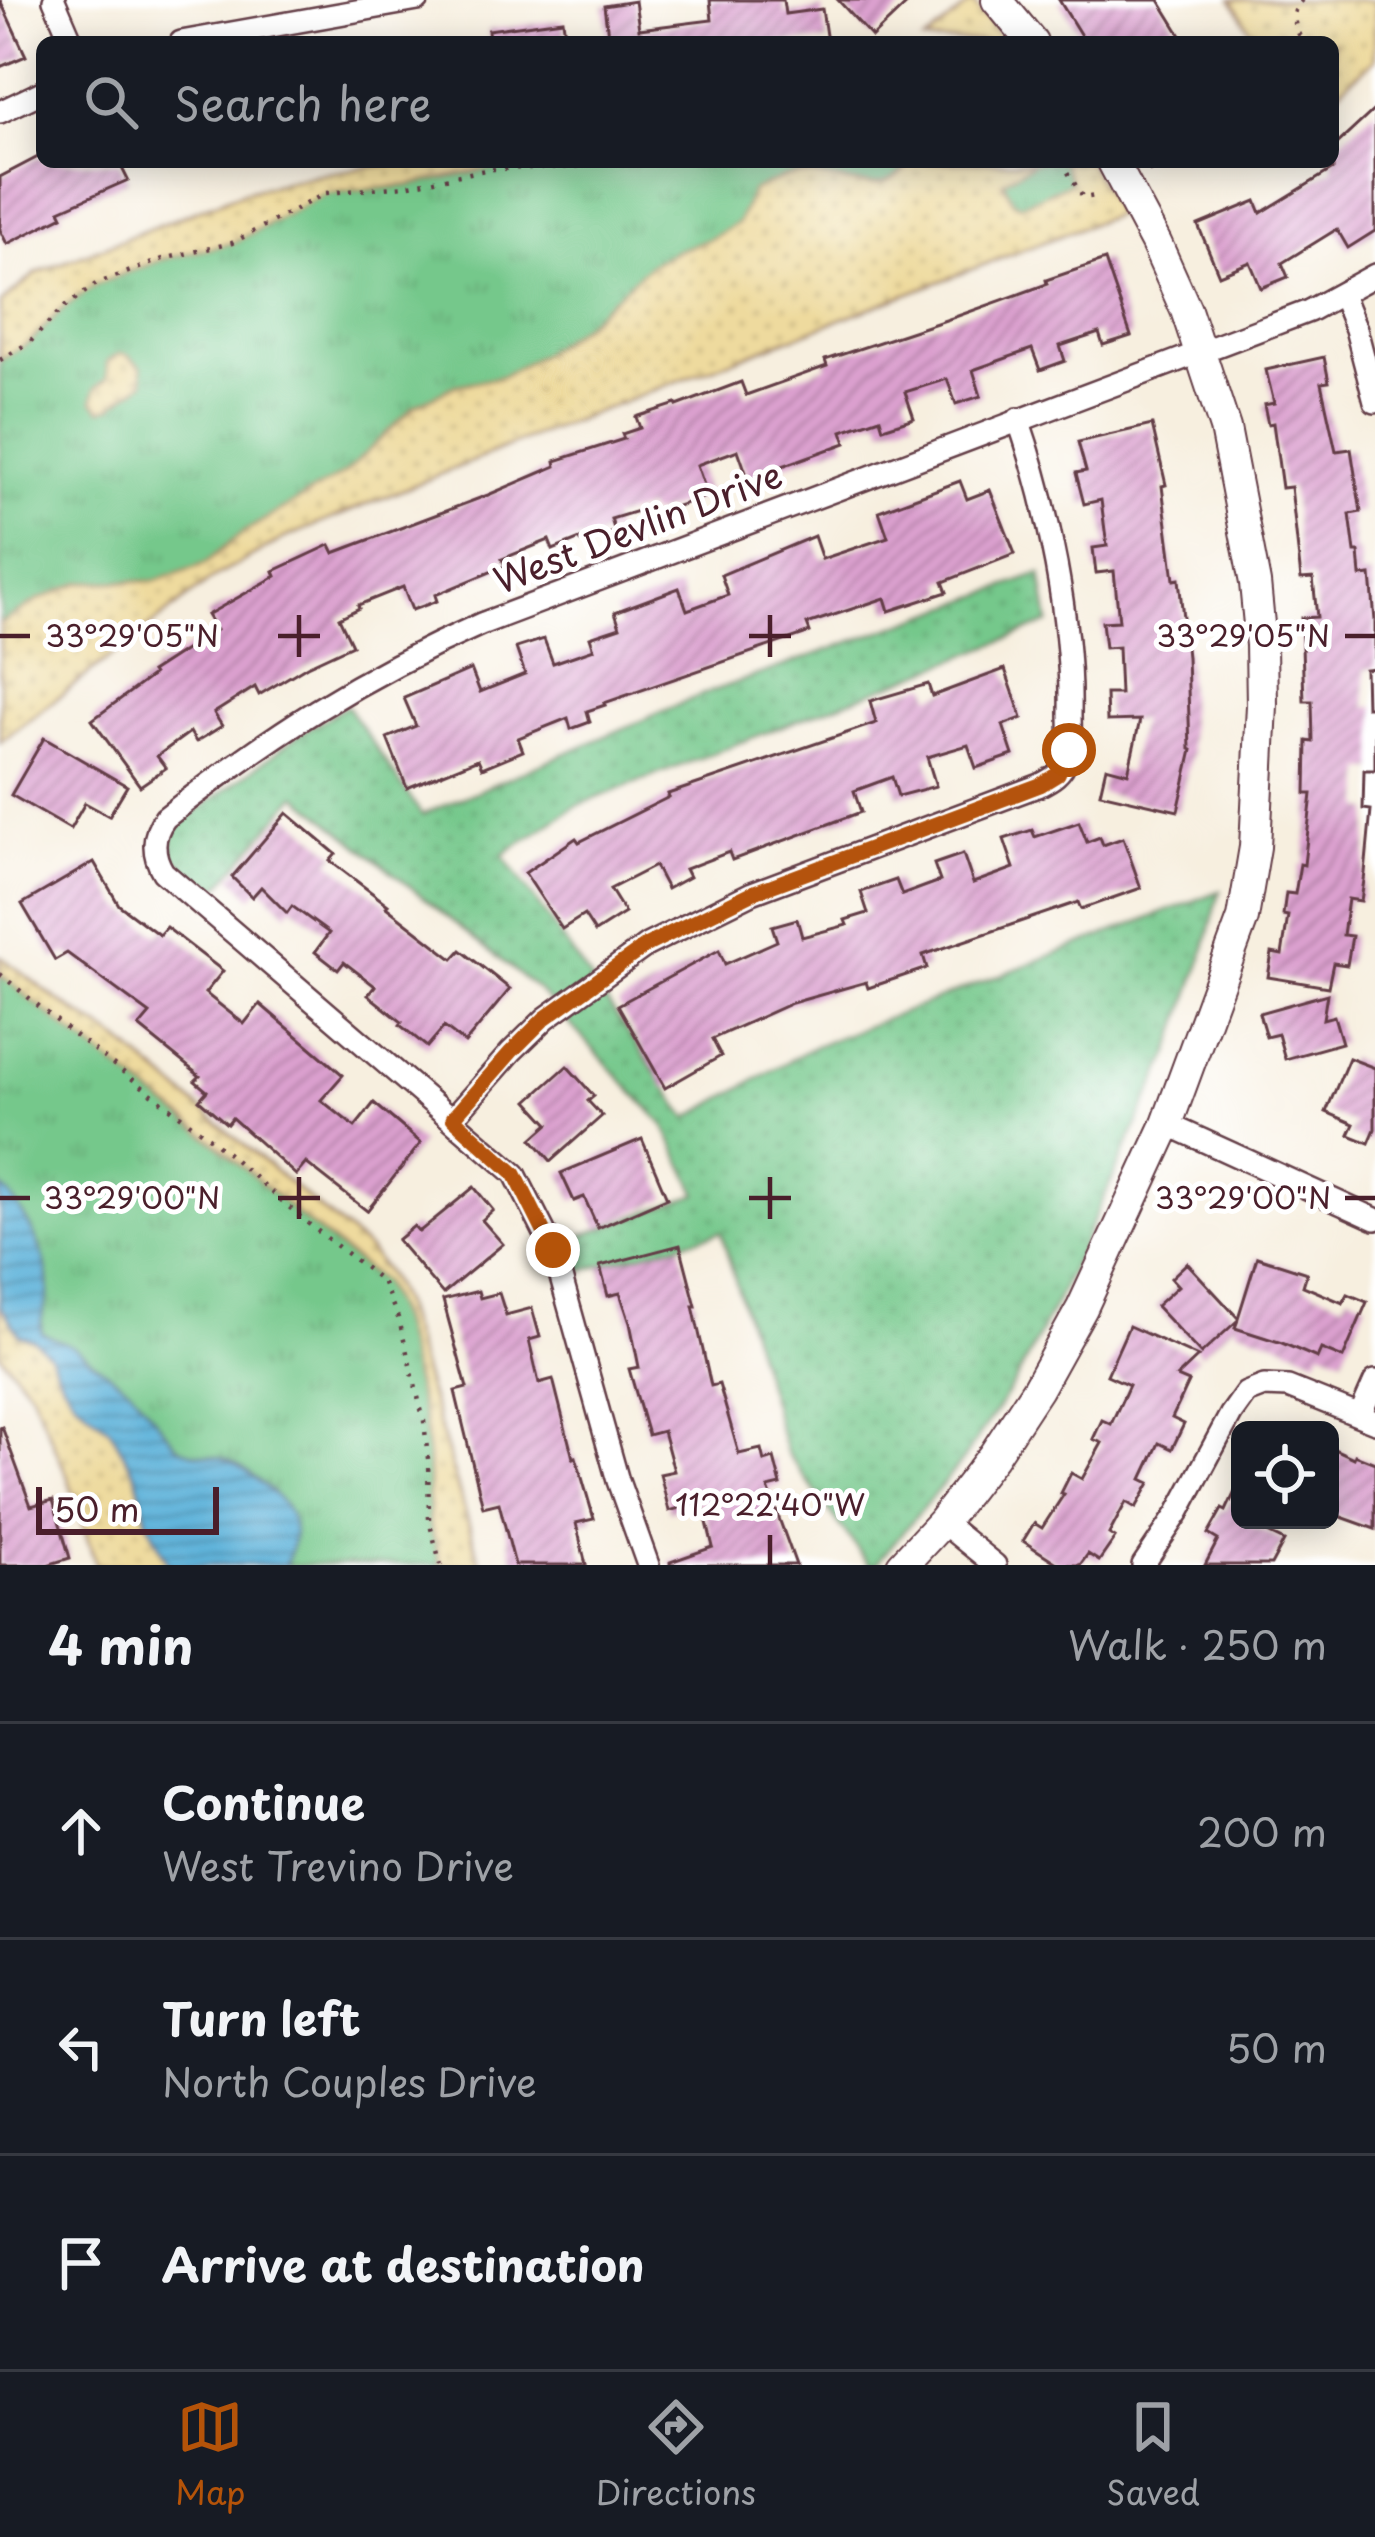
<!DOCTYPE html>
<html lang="en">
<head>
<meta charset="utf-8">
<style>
	:root { --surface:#171b24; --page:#20242c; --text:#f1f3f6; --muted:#9ea1a6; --line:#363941; --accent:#b45309 }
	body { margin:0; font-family:"Playpen Sans",sans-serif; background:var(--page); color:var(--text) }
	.controls { position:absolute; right:36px; bottom:36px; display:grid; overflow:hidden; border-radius:18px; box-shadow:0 6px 30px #0003 }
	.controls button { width:108px; height:108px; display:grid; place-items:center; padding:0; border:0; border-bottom:3px solid var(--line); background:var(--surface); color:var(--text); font:60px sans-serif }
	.scale { position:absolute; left:36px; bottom:30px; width:183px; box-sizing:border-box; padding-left:12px; border:6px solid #4a1f2b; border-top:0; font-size:33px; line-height:42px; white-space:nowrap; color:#4a1f2b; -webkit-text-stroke:9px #fff; paint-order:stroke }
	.stop { position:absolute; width:36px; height:36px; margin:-27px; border:9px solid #b45309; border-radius:50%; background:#fff }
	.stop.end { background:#b45309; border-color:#fff; box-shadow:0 3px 12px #0008 }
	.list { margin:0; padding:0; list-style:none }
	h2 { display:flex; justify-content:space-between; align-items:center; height:156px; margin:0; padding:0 48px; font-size:51px }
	h2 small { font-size:39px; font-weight:400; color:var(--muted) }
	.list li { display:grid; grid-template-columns:78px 1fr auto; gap:36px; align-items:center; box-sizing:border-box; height:216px; padding:0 48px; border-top:3px solid var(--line) }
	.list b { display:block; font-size:45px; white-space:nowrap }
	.list p { margin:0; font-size:39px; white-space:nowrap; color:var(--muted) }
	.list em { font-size:39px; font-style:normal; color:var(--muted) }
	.icon { flex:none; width:66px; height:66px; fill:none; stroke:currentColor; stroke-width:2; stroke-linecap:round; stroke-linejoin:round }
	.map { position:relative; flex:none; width:1375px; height:1565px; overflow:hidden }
	.search { position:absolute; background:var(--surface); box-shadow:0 6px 30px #0003; left:36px; right:36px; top:36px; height:132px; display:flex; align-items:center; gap:30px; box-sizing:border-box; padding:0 42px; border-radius:18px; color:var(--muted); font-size:45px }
	.sheet { height:804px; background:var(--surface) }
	nav { display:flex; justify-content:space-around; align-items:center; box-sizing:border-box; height:168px; border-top:3px solid var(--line); background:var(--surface); font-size:33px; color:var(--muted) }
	nav a { display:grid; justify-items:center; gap:6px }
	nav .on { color:var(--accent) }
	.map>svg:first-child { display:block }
	.grass { fill:url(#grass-tufts); stroke:#60745b; stroke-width:3 }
	.sand { fill:url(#sand-dots); stroke:#9c7c64; stroke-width:3 }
	.park { fill:url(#park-dots); stroke:#60745b; stroke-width:3 }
	.water { fill:url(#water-rules); stroke:#546982; stroke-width:3 }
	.building { fill:url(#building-hatch) }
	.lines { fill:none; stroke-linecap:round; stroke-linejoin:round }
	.street-casing { stroke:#643e46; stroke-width:26 }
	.secondary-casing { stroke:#643e46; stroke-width:34 }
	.path { stroke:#643e46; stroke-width:4.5; stroke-dasharray:3 9; stroke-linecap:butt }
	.street { stroke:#fff; stroke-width:21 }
	.secondary { stroke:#fff; stroke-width:30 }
	.route { stroke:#b45309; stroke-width:15 }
	.ticks { fill:none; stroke:#4a1f2b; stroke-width:4.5 }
	.labels { text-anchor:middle; stroke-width:10; stroke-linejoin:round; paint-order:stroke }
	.street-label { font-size:36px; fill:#4a1f2b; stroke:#fff }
	.ticks-label { font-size:30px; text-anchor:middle; fill:#4a1f2b; stroke:#fff; stroke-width:10; stroke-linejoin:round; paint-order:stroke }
</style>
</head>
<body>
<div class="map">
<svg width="1375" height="1565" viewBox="0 0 1375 1565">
	<defs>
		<pattern id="grass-tufts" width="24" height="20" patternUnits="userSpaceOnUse" patternTransform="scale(3)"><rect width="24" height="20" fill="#75c88b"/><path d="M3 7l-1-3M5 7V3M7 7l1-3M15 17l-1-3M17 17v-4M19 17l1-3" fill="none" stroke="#67ab78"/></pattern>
		<pattern id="sand-dots" width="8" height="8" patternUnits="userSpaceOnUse" patternTransform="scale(3)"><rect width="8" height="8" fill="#eeda9e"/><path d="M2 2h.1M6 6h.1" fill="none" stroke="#cebb88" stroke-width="1.8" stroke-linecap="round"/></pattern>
		<pattern id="park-dots" width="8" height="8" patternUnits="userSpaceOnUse" patternTransform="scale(3)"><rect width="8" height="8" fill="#75c88b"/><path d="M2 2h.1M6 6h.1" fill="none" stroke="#67ab78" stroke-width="1.8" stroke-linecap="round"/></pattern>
		<pattern id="water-rules" width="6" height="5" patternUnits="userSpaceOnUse" patternTransform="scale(3)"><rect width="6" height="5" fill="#5eb3da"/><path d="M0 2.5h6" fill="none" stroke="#5091b1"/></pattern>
		<pattern id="building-hatch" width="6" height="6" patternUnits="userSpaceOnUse" patternTransform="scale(3)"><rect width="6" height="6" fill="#dba0cf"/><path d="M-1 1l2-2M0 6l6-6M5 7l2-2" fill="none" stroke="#b482a8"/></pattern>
	</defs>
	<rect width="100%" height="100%" fill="#fff"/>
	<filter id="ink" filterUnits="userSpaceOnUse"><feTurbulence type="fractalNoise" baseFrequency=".00833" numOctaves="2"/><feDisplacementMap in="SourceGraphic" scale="24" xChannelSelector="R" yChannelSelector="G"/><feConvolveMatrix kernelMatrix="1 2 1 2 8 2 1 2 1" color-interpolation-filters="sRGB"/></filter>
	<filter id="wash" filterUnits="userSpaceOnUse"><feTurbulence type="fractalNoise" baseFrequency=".004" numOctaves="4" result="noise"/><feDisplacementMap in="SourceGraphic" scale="48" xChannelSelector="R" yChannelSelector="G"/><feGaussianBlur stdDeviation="2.7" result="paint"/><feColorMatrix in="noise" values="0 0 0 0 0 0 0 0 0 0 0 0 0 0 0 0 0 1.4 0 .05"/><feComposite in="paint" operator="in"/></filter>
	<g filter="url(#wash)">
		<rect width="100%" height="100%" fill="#f7efdf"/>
		<g class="grass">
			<polygon points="403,162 1088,162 1117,214 541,433 287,537 213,578 0,742 0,304 37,273 244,192 315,175"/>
			<polygon points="0,956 55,998 120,1041 369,1250 389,1277 403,1307 481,1565 96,1565 68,1477 31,1392 0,1354"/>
		</g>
		<g class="sand">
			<polygon points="1231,0 1375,0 1375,59 1333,95 1333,42 1258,42"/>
			<polygon points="972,2 1005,42 924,42"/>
			<polygon points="403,162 607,162 573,167 490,169 405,186 326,193 232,243 163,259 96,284 63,308 30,342 0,360 0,304 37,273 244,192 315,175"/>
			<path d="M910 162H1035L1003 181 1013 202 1021 205 1071 182 1062 162H1088L1117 214 541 433 287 537 213 578 0 742V624L39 600 81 582 155 581 205 564 244 532 345 473 415 406 454 386 503 376 543 353 585 323 651 264 676 251 710 239 738 223 752 191C766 184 783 176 799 175 835 173 884 204 910 162Z"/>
			<polygon points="119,354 127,355 141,366 144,382 111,407 101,410 93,401 95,389 107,378 107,362"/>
			<polygon points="0,956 55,998 120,1041 369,1250 389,1277 403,1307 481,1565 441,1565 429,1521 428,1459 424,1421 399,1320 382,1282 305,1221 211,1139 68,1030 0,974"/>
			<polygon points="0,1305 20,1335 34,1340 49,1354 63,1384 83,1407 110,1429 136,1475 147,1521 169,1565 96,1565 68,1477 31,1392 0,1354"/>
		</g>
		<polygon class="park" points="1041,574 1049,623 576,806 503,855 688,1118 815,1046 1220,891 1202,960 1170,1053 1057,1300 1015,1382 962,1461 875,1565 869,1565 786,1452 721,1232 578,1272 569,1240 698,1194 664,1125 538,990 297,795 214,893 172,856 171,842 178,825 306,730 347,706 422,815 699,696"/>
		<path class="water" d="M0 1185C24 1209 53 1261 48 1296 45 1310 39 1318 42 1333L72 1346 131 1389 178 1447C193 1455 207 1454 223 1458 236 1462 246 1470 255 1478 288 1504 305 1522 285 1565H169L147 1521 136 1475 110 1429 75 1400 63 1384 49 1354 34 1340 20 1335 0 1305Z"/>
		<g id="blocks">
			<g class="building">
				<polygon points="0,0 26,56 0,67"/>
				<polygon points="710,0 783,0 785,14 822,9 827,42 609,42 604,6 635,1 639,29 712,20"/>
				<polygon points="838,0 911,0 872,37"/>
				<polygon points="1059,0 1159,0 1185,42 1085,42"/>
				<polygon points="563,20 566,42 489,42 488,30"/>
				<polygon points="1375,109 1375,231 1348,248 1337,229 1282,263 1288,277 1261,288 1250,262 1219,275 1198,225 1256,201 1261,213 1333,169 1333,148"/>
				<polygon points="42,155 42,162 119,162 128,180 60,210 63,216 7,244 0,230 0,177"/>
				<polygon points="1105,260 1131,336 1103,345 1099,333 1060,346 1065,361 1040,370 1032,349 973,370 981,396 956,404 947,379 905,392 914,418 883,428 880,418 842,431 846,443 774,469 775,471 749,481 738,450 697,465 708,496 650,515 647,508 611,519 615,532 581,542 580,539 553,550 549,540 502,559 505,566 435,595 437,601 412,610 403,587 358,605 359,608 339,618 352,645 307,666 259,695 255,687 214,713 222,726 196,742 190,732 157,756 166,768 140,786 92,720 153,675 151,672 216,630 207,615 276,576 274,571 330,545 334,553 488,495 556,466 555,461 624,439 622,434 640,428 636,417 676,404 677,406 741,382 746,395 827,366 825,360 955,317 1047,284 1046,280"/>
				<polygon points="1324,357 1329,382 1321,383 1336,451 1351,449 1361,512 1350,514 1355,552 1359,552 1361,576 1371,575 1375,621 1375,668 1365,669 1366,707 1375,707 1375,770 1364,770 1363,809 1371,810 1365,873 1361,901 1348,899 1343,935 1352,936 1347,965 1333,963 1328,987 1268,977 1272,953 1282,955 1288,916 1283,915 1286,893 1295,894 1300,864 1304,865 1312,794 1306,794 1307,741 1313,742 1312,701 1304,701 1301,618 1317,617 1313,578 1301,579 1291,487 1282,488 1273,423 1268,424 1264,405 1274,403 1266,370"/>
				<polygon points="1152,425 1166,485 1162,486 1174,580 1179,579 1187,657 1190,749 1192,750 1178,811 1100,793 1106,767 1128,773 1140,720 1107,721 1106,694 1120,694 1118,647 1105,648 1102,622 1119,621 1114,571 1096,573 1093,548 1107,546 1101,500 1084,504 1076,473 1086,471 1078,442"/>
				<polygon points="960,481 967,499 990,490 1015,554 943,582 947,592 889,611 885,598 807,624 810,632 604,703 605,705 587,711 590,722 571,729 568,718 518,738 523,751 482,768 478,759 407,788 387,738 416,726 404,698 471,669 480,692 525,674 516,648 544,639 553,663 594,649 590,637 620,627 615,612 679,588 687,610 728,595 721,575 814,536 822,559 888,537 879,511"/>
				<polygon points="1005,669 1022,718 1003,725 1013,755 976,768 968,745 927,757 936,786 898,796 892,777 854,791 861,812 732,860 729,852 685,869 689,877 667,889 655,866 610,889 625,913 595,932 584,915 562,929 525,873 576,838 579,842 669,797 668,794 876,723 870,701 928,684 932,696"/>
				<polygon points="44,738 127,786 109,816 85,803 70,829 11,795"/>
				<polygon points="287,813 336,854 330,861 388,905 386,907 453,959 461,950 510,989 465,1043 444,1027 427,1047 400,1025 402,1022 368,995 375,986 344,962 338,970 315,952 329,933 292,906 287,913 261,887 252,897 232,877"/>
				<polygon points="1079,822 1087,842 1100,837 1103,845 1123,838 1141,888 1081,909 1078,902 923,955 927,968 868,988 866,982 792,1003 712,1039 721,1056 665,1088 618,1005 719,950 725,964 777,941 772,926 797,919 802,937 847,925 845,920 868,913 861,892 896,880 902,895 940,881 934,864 963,854 973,883 1014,868 1004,839 1032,830 1035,837"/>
				<polygon points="94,862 119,905 159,935 166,927 223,971 205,993 244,1024 260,1004 343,1075 321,1100 355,1127 374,1103 421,1143 367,1211 306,1163 296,1175 232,1118 227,1124 199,1100 207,1091 195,1081 200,1076 139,1027 150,1014 67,953 55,960 22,904"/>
				<polygon points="1327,994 1323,1019 1334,1016 1342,1043 1285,1059 1278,1034 1266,1037 1259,1013"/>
				<polygon points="1349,1058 1375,1068 1375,1129 1369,1143 1349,1135 1354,1124 1326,1112"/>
				<polygon points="567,1066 594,1096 588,1101 602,1116 551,1161 532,1139 549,1124 528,1101"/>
				<polygon points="642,1139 667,1198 598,1228 584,1197 574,1201 561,1173"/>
				<polygon points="474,1187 493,1210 482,1220 503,1244 443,1294 397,1240 414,1226 419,1232"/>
				<polygon points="680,1245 696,1306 693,1306 711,1386 719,1384 739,1454 761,1449 764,1461 774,1458 781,1485 768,1488 796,1565 670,1565 670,1562 713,1547 702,1502 669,1511 660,1474 674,1471 663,1431 648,1435 629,1369 639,1367 630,1323 620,1293 608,1296 600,1266"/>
				<polygon points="1257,1257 1307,1273 1303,1286 1343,1303 1348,1294 1367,1302 1343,1358 1321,1349 1317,1358 1282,1343 1235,1328 1238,1320 1201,1354 1156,1306 1178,1286 1171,1278 1187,1263 1238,1318"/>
				<polygon points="478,1291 480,1298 499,1293 506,1315 532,1308 540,1337 529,1340 539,1383 553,1379 573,1458 576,1457 594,1519 576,1523 586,1565 515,1565 499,1503 483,1507 455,1391 467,1388 443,1300"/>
				<polygon points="1129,1326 1198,1357 1177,1377 1189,1382 1172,1418 1184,1424 1172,1449 1159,1443 1142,1479 1150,1483 1136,1508 1126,1502 1109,1534 1115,1538 1099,1561 1088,1554 1080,1565 1060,1565 1023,1541 1034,1523 1042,1528 1064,1494 1061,1493 1071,1473 1082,1479 1102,1443 1093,1439 1102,1420 1111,1424 1129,1385 1107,1375"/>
				<polygon points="2,1427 31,1506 53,1500 70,1558 47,1565 0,1565 0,1428"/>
				<polygon points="1330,1447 1354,1458 1355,1455 1375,1463 1375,1529 1330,1513"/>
				<polygon points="1240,1481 1240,1520 1284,1541 1271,1565 1205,1565 1218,1540 1208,1534 1222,1509 1226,1511"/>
			</g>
		</g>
	</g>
	<g filter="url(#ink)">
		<use href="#blocks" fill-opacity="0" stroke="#643e46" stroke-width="3"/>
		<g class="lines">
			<defs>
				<g id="street">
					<polyline points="54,0 72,42"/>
					<polyline points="181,42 418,0"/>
					<polyline points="0,112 42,92"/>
					<polyline points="1342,295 1356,329 1375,402"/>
					<path d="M453 1118 511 1052 546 1018 647 945 752 893 1040 785C1052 779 1062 773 1066 760 1072 746 1070 728 1070 713 1072 622 1048 505 1018 419"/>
					<polyline points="1167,1124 1375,1219"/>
					<polyline points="1360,1415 1375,1381"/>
					<polyline points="942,1522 995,1565"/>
					<path d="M648 1565 618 1481 553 1249 515 1174 163 872C152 854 152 835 165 818 267 737 362 676 481 624L1309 311 1375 275"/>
					<polyline points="1143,1565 1178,1513 1231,1414 1246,1393 1264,1386 1288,1387 1375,1422"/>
				</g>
				<g id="secondary">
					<polyline points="997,0 1032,42"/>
					<polyline points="902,1565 942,1522 993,1456 1037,1389 1082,1308 1167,1124 1243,918 1255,847 1262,705 1261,645 1255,583 1225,428 1186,310 1156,243 1113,162"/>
				</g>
			</defs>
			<use href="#street" class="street-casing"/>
			<use href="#secondary" class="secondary-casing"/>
			<g class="path">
				<path d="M1302 0C1288 13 1296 27 1302 42"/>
				<polyline points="1062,162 1083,198 1101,195"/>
				<polyline points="1149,171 1165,162"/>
				<polyline points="0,360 30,342 63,308 96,284 163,259 232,243 326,193 405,186 490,169 573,167 607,162"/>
				<polyline points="0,974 68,1030 211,1139 305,1221 382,1281 399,1320 424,1421 428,1459 429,1521 441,1565"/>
			</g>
			<use href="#street" class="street"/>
			<use href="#secondary" class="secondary"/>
		</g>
	</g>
	<g class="lines" filter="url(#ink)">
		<polyline class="route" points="553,1250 515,1174 453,1118 511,1052 545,1018 647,945 752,893 1040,785 1058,774 1069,750"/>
	</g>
	<path class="ticks" d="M299 615V657M770 615V657M0 636H30M278 636H320M749 636H791M1345 636H1375M299 1177V1219M770 1177V1219M0 1198H30M278 1198H320M749 1198H791M1345 1198H1375M770 1535V1565"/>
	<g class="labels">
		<g class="street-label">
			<text transform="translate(638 528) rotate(-21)" y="13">West Devlin Drive</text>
		</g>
	</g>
	<g class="ticks-label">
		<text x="132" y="647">33°29'05"N</text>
		<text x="1243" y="647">33°29'05"N</text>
		<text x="132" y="1209">33°29'00"N</text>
		<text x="1243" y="1209">33°29'00"N</text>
		<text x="770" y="1516">112°22'40"W</text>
	</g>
</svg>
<div class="controls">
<button><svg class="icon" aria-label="locate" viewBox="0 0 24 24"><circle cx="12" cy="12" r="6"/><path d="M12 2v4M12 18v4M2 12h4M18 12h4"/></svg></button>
</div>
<div class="scale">50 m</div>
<div class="stop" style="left:1069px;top:750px"></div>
<div class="stop end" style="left:553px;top:1250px"></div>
<div class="search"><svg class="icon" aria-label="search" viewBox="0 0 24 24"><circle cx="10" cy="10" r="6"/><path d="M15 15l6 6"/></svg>Search here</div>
</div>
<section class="sheet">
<h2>4 min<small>Walk · 250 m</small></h2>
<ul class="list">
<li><svg class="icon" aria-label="ahead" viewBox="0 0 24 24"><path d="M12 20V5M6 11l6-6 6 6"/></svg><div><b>Continue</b><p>West Trevino Drive</p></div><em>200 m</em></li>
<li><svg class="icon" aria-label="left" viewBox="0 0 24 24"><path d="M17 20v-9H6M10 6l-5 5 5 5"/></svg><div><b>Turn left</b><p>North Couples Drive</p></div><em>50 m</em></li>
<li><svg class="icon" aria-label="arrive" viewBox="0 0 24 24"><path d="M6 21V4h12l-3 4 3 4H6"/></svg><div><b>Arrive at destination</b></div></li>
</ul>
</section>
<nav>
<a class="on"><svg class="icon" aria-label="map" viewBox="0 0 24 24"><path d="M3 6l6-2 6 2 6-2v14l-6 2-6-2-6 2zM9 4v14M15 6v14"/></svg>Map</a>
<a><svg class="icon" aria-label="directions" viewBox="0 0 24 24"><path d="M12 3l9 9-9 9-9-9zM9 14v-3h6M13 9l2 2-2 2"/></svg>Directions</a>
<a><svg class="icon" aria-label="saved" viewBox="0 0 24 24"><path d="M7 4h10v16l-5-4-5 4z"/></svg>Saved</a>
</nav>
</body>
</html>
